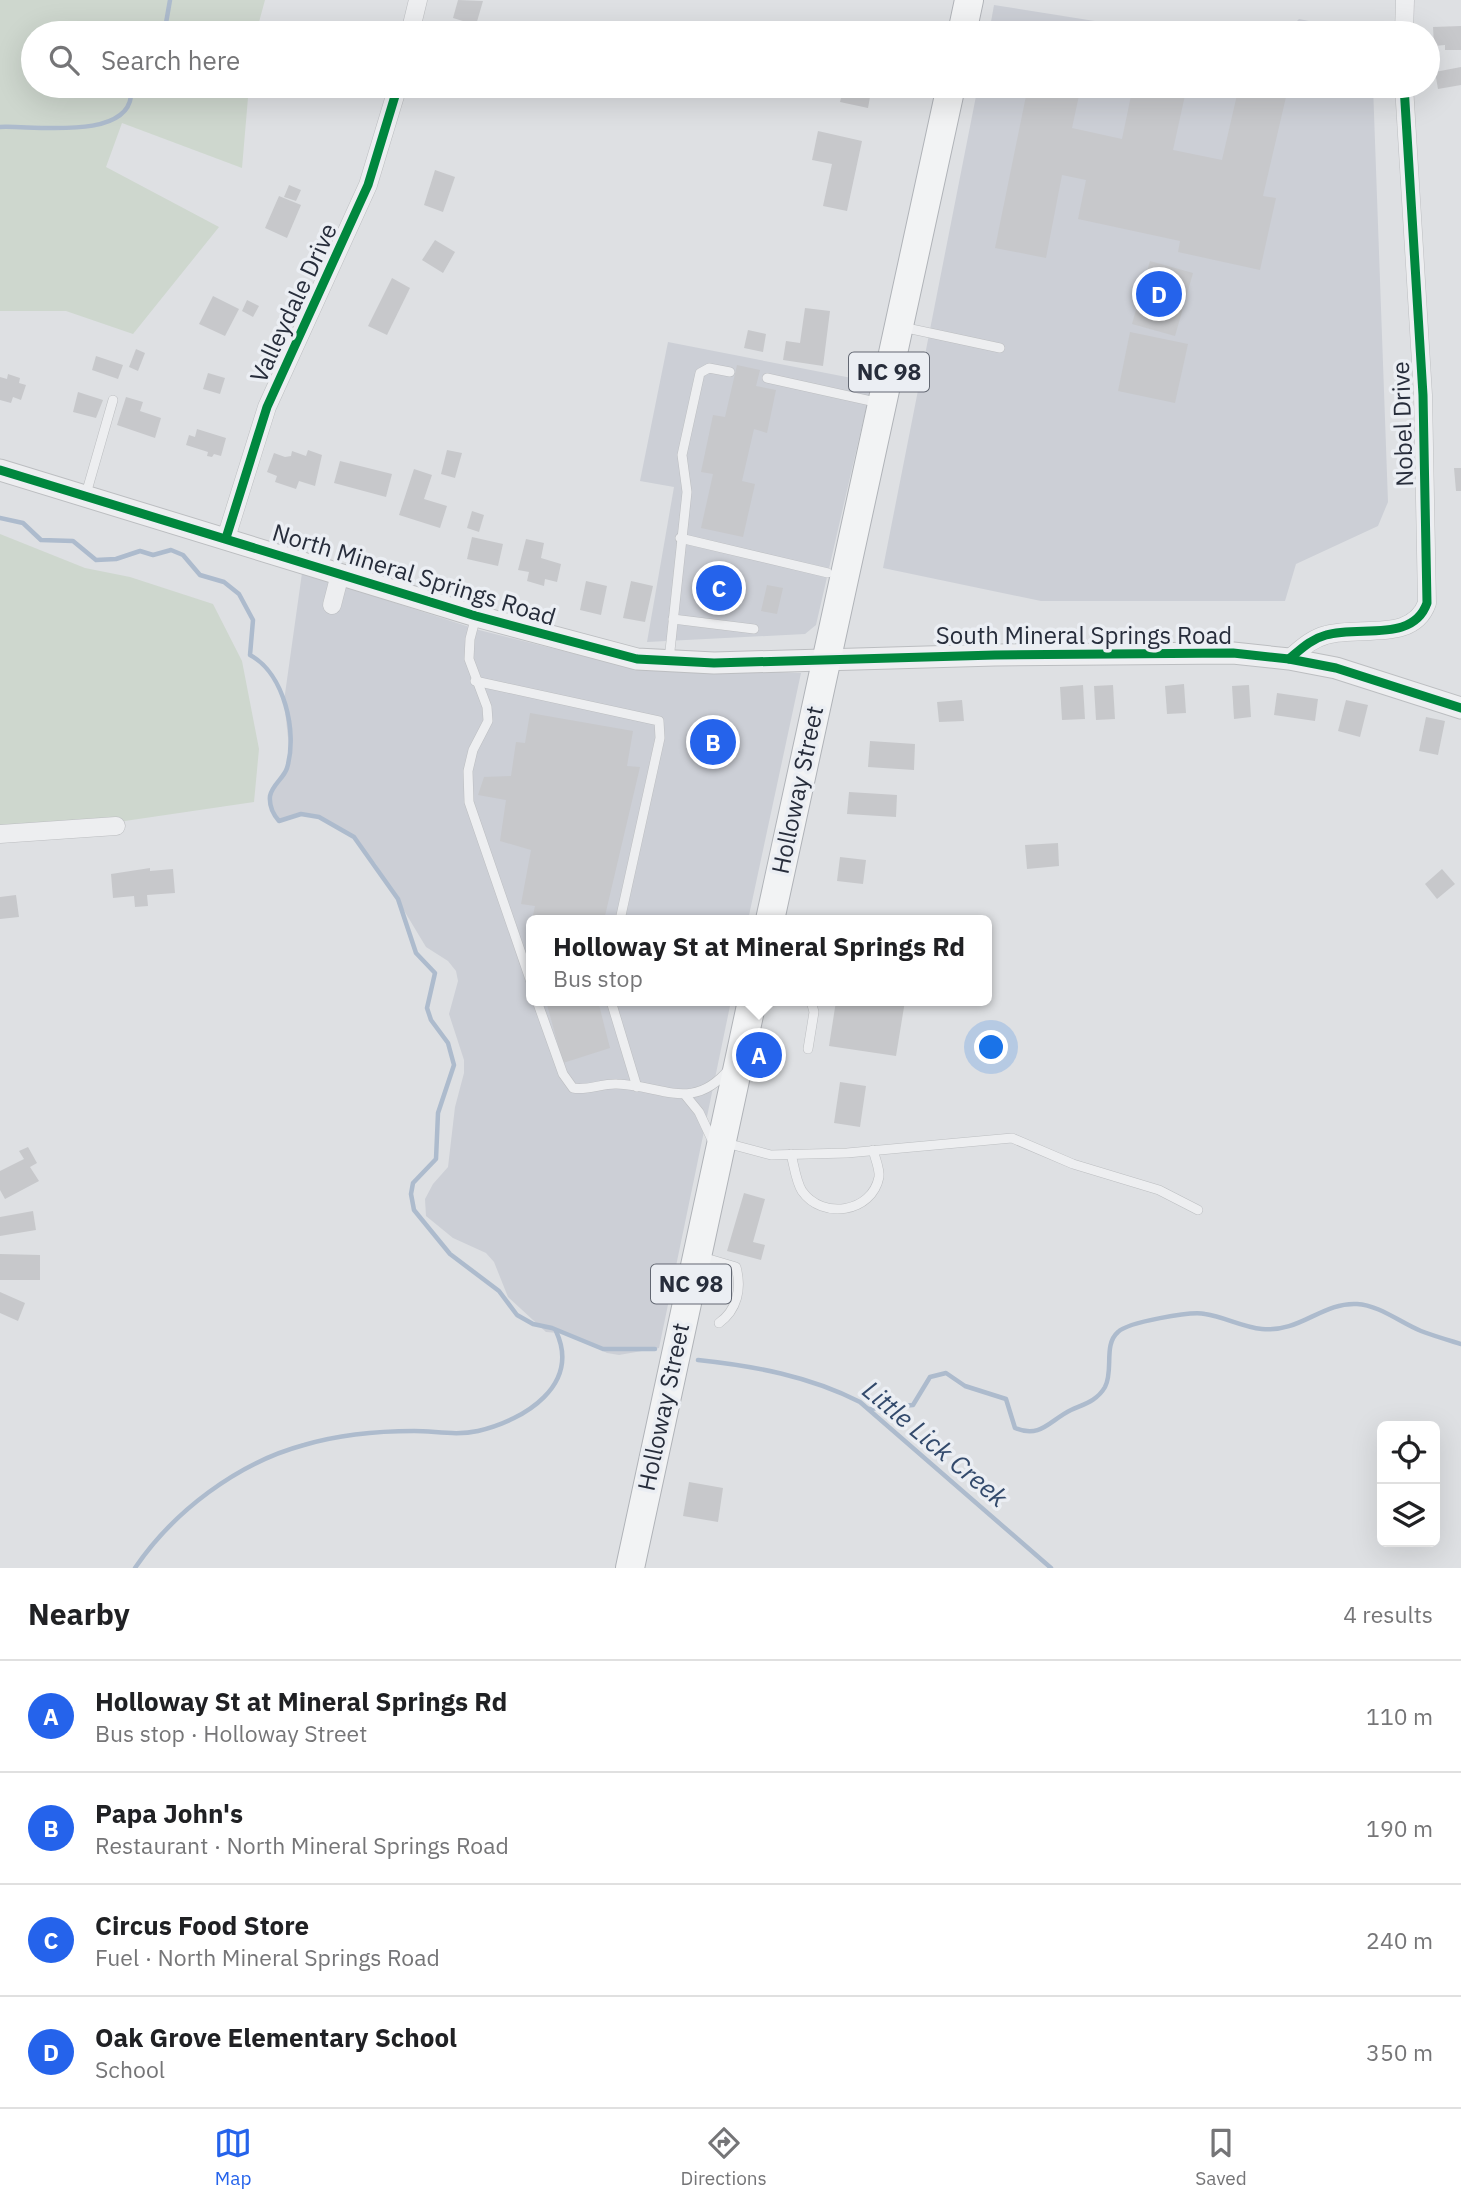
<!DOCTYPE html>
<html lang="en">
<head>
<meta charset="utf-8">
<style>
	:root { --surface:#fff; --page:#f6f6f6; --text:#202124; --muted:#757577; --line:#e0e0e0; --accent:#2563eb }
	body { margin:0; font-family:"IBM Plex Sans",sans-serif; background:var(--page); color:var(--text) }
	.controls { position:absolute; right:21px; bottom:21px; display:grid; overflow:hidden; border-radius:10px; box-shadow:0 7px 28px #0002 }
	.controls button { width:63px; height:63px; display:grid; place-items:center; padding:0; border:0; border-bottom:2px solid var(--line); background:var(--surface); color:var(--text); font:35px sans-serif }
	.you { position:absolute; left:992px; top:1048px; width:24px; height:24px; margin:-18px; border:5px solid #fff; border-radius:50%; background:#1a73e8; box-shadow:0 0 0 10px #1a73e833 }
	.badge { display:grid; place-items:center; width:46px; height:46px; border-radius:50%; background:var(--accent); color:#fff; font-size:23px; font-weight:700 }
	.pin { position:absolute; translate:-50% -50%; border:4px solid #fff; box-shadow:0 2px 7px #0006 }
	.popup { position:absolute; left:526px; top:915px; width:466px; height:91px; box-sizing:border-box; display:grid; place-content:center; border-radius:10px; background:var(--surface); filter:drop-shadow(0 2px 5px #0005); font-size:23px; white-space:nowrap; color:var(--muted) }
	.popup b { font-size:26px; color:var(--text) }
	.popup::after { content:''; position:absolute; left:50%; top:100%; margin-left:-14px; border:14px solid transparent; border-top-color:var(--surface) }
	.list { margin:0; padding:0; list-style:none }
	h2 { display:flex; justify-content:space-between; align-items:center; height:91px; margin:0; padding:0 28px; font-size:30px }
	h2 small { font-size:23px; font-weight:400; color:var(--muted) }
	.list li { display:grid; grid-template-columns:46px 1fr auto; gap:21px; align-items:center; box-sizing:border-box; height:112px; padding:0 28px; border-top:2px solid var(--line) }
	.list b { display:block; font-size:26px; white-space:nowrap }
	.list p { margin:0; font-size:23px; white-space:nowrap; color:var(--muted) }
	.list em { font-size:23px; font-style:normal; color:var(--muted) }
	.icon { flex:none; width:38px; height:38px; fill:none; stroke:currentColor; stroke-width:2; stroke-linecap:round; stroke-linejoin:round }
	.map { position:relative; flex:none; width:1461px; height:1568px; overflow:hidden }
	.search { position:absolute; background:var(--surface); box-shadow:0 7px 28px #0002; left:21px; right:21px; top:21px; height:77px; display:flex; align-items:center; gap:18px; box-sizing:border-box; padding:0 24px; border-radius:38px; color:var(--muted); font-size:26px }
	.sheet { height:539px; background:var(--surface) }
	nav { display:flex; justify-content:space-around; align-items:center; box-sizing:border-box; height:98px; border-top:2px solid var(--line); background:var(--surface); font-size:19px; color:var(--muted) }
	nav a { display:grid; justify-items:center; gap:4px }
	nav .on { color:var(--accent) }
	.map>svg:first-child { display:block }
	.built { fill:#cccfd6 }
	.green { fill:#ced7ce }
	.lines { fill:none; stroke-linecap:round; stroke-linejoin:round }
	.stream { stroke:#adbbcd; stroke-width:4.5 }
	.building { fill:#c7c8cb }
	.service-casing { stroke:#bcbec1; stroke-width:10 }
	.minor-casing { stroke:#bcbec1; stroke-width:19 }
	.tertiary-casing { stroke:#bcbec1; stroke-width:23 }
	.trunk-casing { stroke:#b0b3b8; stroke-width:30 }
	.service { stroke:#edeef0; stroke-width:9 }
	.minor { stroke:#edeef0; stroke-width:18 }
	.tertiary { stroke:#edeef0; stroke-width:21 }
	.trunk { stroke:#f2f3f4; stroke-width:28 }
	.cycleway-casing { stroke:#ebeef3; stroke-width:13 }
	.cycleway { stroke:#00873e; stroke-width:9 }
	.labels { text-anchor:middle; stroke-width:7; stroke-linejoin:round; paint-order:stroke }
	.shield { fill:#ebeef3; stroke:#626772; stroke-width:2 }
	.shield-label { font-size:23px; font-weight:bold; fill:#272d3b }
	.street-label { font-size:24px; fill:#272d3b; stroke:#ebeef3 }
	.water-label { font-size:26px; font-style:italic; fill:#334a6c; stroke:#ebeef3 }
</style>
</head>
<body>
<div class="map">
<svg width="1461" height="1568" viewBox="0 0 1461 1568">
	<rect width="100%" height="100%" fill="#dee0e3"/>
	<g class="built">
		<polygon points="994,5 1170,33 989,33"/>
		<polygon points="1299,19 1369,33 1285,33"/>
		<polygon points="978,86 1373,86 1388,502 1378,526 1296,564 1285,601 1041,601 883,568"/>
		<polygon points="668,342 872,382 816,625 805,634 647,642 674,487 640,481"/>
		<polygon points="302,573 479,630 627,667 801,673 748,920 532,920 532,1001 731,1001 659,1348 619,1355 607,1353 570,1334 546,1332 508,1297 494,1262 486,1253 453,1238 426,1216 425,1199 433,1184 448,1167 455,1107 464,1073 464,1060 449,1014 458,981 456,971 448,961 426,947 376,864 354,837 319,817 301,814 279,821 272,813 272,791 286,771 290,756 284,701"/>
	</g>
	<g class="green">
		<polygon points="0,0 265,0 256,33 33,33 33,86 249,86 242,168 122,123 106,167 219,227 133,334 66,311 0,311"/>
		<polygon points="0,534 85,568 130,577 213,604 242,661 259,749 254,802 118,822 0,830"/>
	</g>
	<g class="lines">
		<g class="stream">
			<polyline points="149,33 166,23 170,0"/>
			<path d="M0 127C31 125 126 141 131 96L121 86"/>
			<path d="M0 518 23 523 41 540 73 541 96 560 116 559 140 551 153 555 171 550 183 555 200 575 224 582 239 594 253 620 250 655C284 673 298 732 287 768 284 778 272 785 270 796 269 806 272 813 279 821L301 814 319 817 354 837 398 899 416 953 435 973 427 1008 431 1020 448 1043 454 1065 438 1113 436 1159 413 1183 411 1194 414 1210 450 1254 499 1291 517 1315 533 1324 552 1328 603 1349H655"/>
			<path d="M698 1360C754 1366 809 1376 860 1402L1051 1568"/>
			<path d="M869 1409 913 1405 930 1377 946 1373 965 1386 1006 1399 1015 1428C1041 1439 1050 1420 1071 1410 1084 1404 1097 1401 1105 1387 1114 1370 1103 1345 1118 1332 1128 1322 1191 1311 1205 1314 1225 1317 1242 1327 1262 1329 1300 1333 1322 1302 1357 1304 1379 1305 1401 1323 1421 1331 1434 1336 1448 1340 1461 1344"/>
			<path d="M135 1568C173 1512 237 1463 304 1445 338 1435 378 1431 414 1431 435 1431 456 1436 478 1431 525 1420 581 1385 556 1331"/>
		</g>
	</g>
	<g class="building">
		<polygon points="458,0 483,1 476,25 453,18"/>
		<polygon points="339,25 358,30 357,33 337,33"/>
		<polygon points="1461,26 1461,50 1445,50 1445,45 1434,46 1433,27"/>
		<polygon points="1461,67 1461,85 1438,89 1435,72"/>
		<polygon points="844,86 872,86 868,108 840,102"/>
		<polygon points="1028,86 1081,86 1072,128 1122,139 1133,86 1187,86 1173,150 1222,160 1239,86 1286,97 1263,196 1276,198 1260,270 1178,252 1180,241 1078,219 1086,180 1062,175 1046,258 995,248"/>
		<polygon points="818,131 862,141 847,211 823,206 832,164 812,160"/>
		<polygon points="435,170 455,177 443,212 424,205"/>
		<polygon points="289,185 301,190 296,201 284,197"/>
		<polygon points="279,196 301,205 287,238 265,228"/>
		<polygon points="435,240 455,252 443,273 422,260"/>
		<polygon points="1150,261 1193,273 1175,336 1132,324"/>
		<polygon points="392,278 410,288 387,335 368,326"/>
		<polygon points="213,296 239,309 225,336 199,324"/>
		<polygon points="247,300 259,306 253,317 242,311"/>
		<polygon points="805,308 830,311 823,366 783,360 786,341 800,343"/>
		<polygon points="748,330 766,334 763,352 744,348"/>
		<polygon points="1130,332 1188,344 1175,403 1118,391"/>
		<polygon points="136,349 145,353 138,371 129,367"/>
		<polygon points="96,356 123,365 118,379 92,370"/>
		<polygon points="737,365 760,370 756,386 776,390 767,433 754,429 742,481 755,484 743,537 701,528 713,474 701,472 713,415 725,417"/>
		<polygon points="208,373 225,378 220,394 203,389"/>
		<polygon points="8,374 20,378 19,383 26,385 21,400 13,397 11,403 0,400 0,377 7,379"/>
		<polygon points="78,392 103,400 96,418 73,412"/>
		<polygon points="126,397 143,402 140,411 161,418 155,438 117,425"/>
		<polygon points="197,429 226,438 221,456 214,454 212,457 207,456 208,452 186,445 189,435 195,437"/>
		<polygon points="308,450 322,455 315,486 299,481 296,489 275,482 277,476 267,472 274,453 285,457 291,456 292,451 306,456"/>
		<polygon points="447,450 462,453 455,478 441,474"/>
		<polygon points="340,461 392,474 386,497 334,483"/>
		<polygon points="1454,468 1461,468 1461,491 1456,491"/>
		<polygon points="414,469 432,475 424,499 447,506 440,528 399,515"/>
		<polygon points="472,511 484,515 479,532 467,528"/>
		<polygon points="472,537 503,544 498,566 467,559"/>
		<polygon points="526,539 544,543 541,558 561,564 557,582 545,579 544,586 527,581 529,572 518,570"/>
		<polygon points="708,564 738,571 730,611 699,605"/>
		<polygon points="586,581 607,586 601,615 580,610"/>
		<polygon points="631,581 653,586 645,622 623,618"/>
		<polygon points="767,585 783,588 777,614 761,611"/>
		<polygon points="1184,684 1186,713 1167,714 1165,686"/>
		<polygon points="1083,685 1085,719 1062,720 1060,687"/>
		<polygon points="1113,685 1115,719 1096,720 1094,686"/>
		<polygon points="1249,685 1251,717 1234,719 1232,686"/>
		<polygon points="1277,693 1318,699 1315,721 1274,715"/>
		<polygon points="962,700 964,721 939,722 937,702"/>
		<polygon points="1346,700 1368,705 1360,737 1338,731"/>
		<polygon points="530,713 633,731 627,766 640,767 604,920 532,920 535,906 521,904 531,850 500,841 506,800 478,795 484,777 511,776 516,742 525,743"/>
		<polygon points="1426,717 1445,721 1438,755 1419,751"/>
		<polygon points="691,725 731,735 726,756 686,746"/>
		<polygon points="870,741 915,744 914,770 868,767"/>
		<polygon points="849,792 897,795 896,817 847,814"/>
		<polygon points="1058,843 1059,866 1027,869 1025,845"/>
		<polygon points="840,857 866,860 863,884 837,881"/>
		<polygon points="150,868 150,871 173,869 175,893 147,895 148,906 135,907 134,896 113,898 111,874"/>
		<polygon points="1442,869 1455,884 1437,899 1425,884"/>
		<polygon points="16,895 19,917 0,919 0,897"/>
		<polygon points="546,1001 598,1001 610,1048 563,1063"/>
		<polygon points="836,1001 905,1001 896,1056 829,1046"/>
		<polygon points="840,1082 866,1086 860,1127 834,1123"/>
		<polygon points="28,1147 37,1163 30,1167 39,1181 5,1199 0,1190 0,1171 24,1159 19,1151"/>
		<polygon points="744,1193 765,1199 753,1242 765,1245 761,1260 727,1251"/>
		<polygon points="33,1211 36,1230 0,1236 0,1217"/>
		<polygon points="0,1254 40,1255 40,1280 0,1280"/>
		<polygon points="0,1292 25,1303 18,1321 0,1313"/>
		<polygon points="689,1482 723,1488 718,1522 683,1516"/>
	</g>
	<g class="lines">
		<defs>
			<g id="service">
				<polyline points="902,327 1000,348"/>
				<polyline points="767,378 880,403"/>
				<polyline points="86,494 113,400"/>
				<polyline points="680,538 828,573"/>
				<polyline points="476,616 470,639 469,659 487,707 488,721 473,750 468,771 469,802 532,985"/>
				<polyline points="673,619 754,629"/>
				<polyline points="669,660 687,492 682,455 700,373 709,368 730,372"/>
				<polyline points="475,681 659,721 660,738 620,920"/>
				<path d="M537 1001 563 1074 573 1088C587 1091 603 1083 617 1084 661 1085 693 1113 729 1069"/>
				<polyline points="611,1001 637,1087"/>
				<polyline points="808,1049 814,1012 811,1001"/>
				<polyline points="686,1096 699,1112 713,1142"/>
				<polyline points="726,1143 771,1155 847,1153 1012,1138 1073,1164 1159,1190 1198,1210"/>
				<path d="M791 1154C794 1165 796 1182 802 1191 822 1220 872 1213 879 1177 880 1169 875 1158 873 1150"/>
				<path d="M702 1257 736 1267C742 1289 737 1310 719 1323"/>
			</g>
			<g id="minor">
				<polyline points="410,33 418,0"/>
				<polyline points="1404,33 1405,0"/>
				<polyline points="226,538 267,407 368,185 398,86"/>
				<polyline points="332,605 340,574"/>
				<path d="M1289 659C1301 649 1311 639 1326 635 1360 625 1413 643 1427 603L1423 395 1404 86"/>
				<polyline points="0,834 116,826"/>
			</g>
			<polyline id="tertiary" points="0,470 476,616 637,659 714,663 995,655 1233,653 1289,659 1336,668 1461,708"/>
			<g id="trunk">
				<polyline points="962,33 969,0"/>
				<polyline points="770,920 951,86"/>
				<polyline points="630,1568 752,1001"/>
			</g>
		</defs>
		<use href="#service" class="service-casing"/>
		<use href="#minor" class="minor-casing"/>
		<use href="#tertiary" class="tertiary-casing"/>
		<use href="#trunk" class="trunk-casing"/>
		<use href="#service" class="service"/>
		<use href="#minor" class="minor"/>
		<use href="#tertiary" class="tertiary"/>
		<use href="#trunk" class="trunk"/>
		<defs>
			<g id="cycleway">
				<polyline points="0,470 476,616 637,659 714,663 995,655 1233,653 1289,659 1336,668 1461,708"/>
				<polyline points="226,538 267,407 368,185 398,86"/>
				<path d="M1289 659C1301 649 1311 639 1326 635 1360 625 1413 643 1427 603L1423 395 1404 86"/>
			</g>
		</defs>
		<use href="#cycleway" class="cycleway-casing"/>
		<use href="#cycleway" class="cycleway"/>
	</g>
	<g class="labels">
		<g class="shield">
			<rect x="849" y="352.5" width="80" height="39" rx="5"/>
			<rect x="651" y="1264.5" width="80" height="39" rx="5"/>
		</g>
		<g class="shield-label">
			<text x="889" y="380">NC 98</text>
			<text x="691" y="1292">NC 98</text>
		</g>
		<g class="street-label">
			<text transform="translate(294 303) rotate(-65)" y="8">Valleydale Drive</text>
			<text transform="translate(1403 424) rotate(-92)" y="8">Nobel Drive</text>
			<text transform="translate(414 575) rotate(17)" y="8">North Mineral Springs Road</text>
			<text x="1084" y="644">South Mineral Springs Road</text>
			<text transform="translate(798 790) rotate(-78)" y="8">Holloway Street</text>
			<text transform="translate(664 1407) rotate(-78)" y="8">Holloway Street</text>
		</g>
		<g class="water-label">
			<text transform="translate(935 1444) rotate(40)" y="9">Little Lick Creek</text>
		</g>
	</g>
</svg>
<div class="controls">
<button><svg class="icon" aria-label="locate" viewBox="0 0 24 24"><circle cx="12" cy="12" r="6"/><path d="M12 2v4M12 18v4M2 12h4M18 12h4"/></svg></button>
<button><svg class="icon" aria-label="layers" viewBox="0 0 24 24"><path d="M12 4l9 5-9 5-9-5zM3 14l9 5 9-5"/></svg></button>
</div>
<div class="you"></div>
<div class="pin badge" style="left:759px;top:1055px">A</div>
<div class="popup"><b>Holloway St at Mineral Springs Rd</b>Bus stop</div>
<div class="pin badge" style="left:713px;top:742px">B</div>
<div class="pin badge" style="left:719px;top:588px">C</div>
<div class="pin badge" style="left:1159px;top:294px">D</div>
<div class="search"><svg class="icon" aria-label="search" viewBox="0 0 24 24"><circle cx="10" cy="10" r="6"/><path d="M15 15l6 6"/></svg>Search here</div>
</div>
<section class="sheet">
<h2>Nearby<small>4 results</small></h2>
<ul class="list">
<li><span class="badge">A</span><div><b>Holloway St at Mineral Springs Rd</b><p>Bus stop · Holloway Street</p></div><em>110 m</em></li>
<li><span class="badge">B</span><div><b>Papa John's</b><p>Restaurant · North Mineral Springs Road</p></div><em>190 m</em></li>
<li><span class="badge">C</span><div><b>Circus Food Store</b><p>Fuel · North Mineral Springs Road</p></div><em>240 m</em></li>
<li><span class="badge">D</span><div><b>Oak Grove Elementary School</b><p>School</p></div><em>350 m</em></li>
</ul>
</section>
<nav>
<a class="on"><svg class="icon" aria-label="map" viewBox="0 0 24 24"><path d="M3 6l6-2 6 2 6-2v14l-6 2-6-2-6 2zM9 4v14M15 6v14"/></svg>Map</a>
<a><svg class="icon" aria-label="directions" viewBox="0 0 24 24"><path d="M12 3l9 9-9 9-9-9zM9 14v-3h6M13 9l2 2-2 2"/></svg>Directions</a>
<a><svg class="icon" aria-label="saved" viewBox="0 0 24 24"><path d="M7 4h10v16l-5-4-5 4z"/></svg>Saved</a>
</nav>
</body>
</html>
